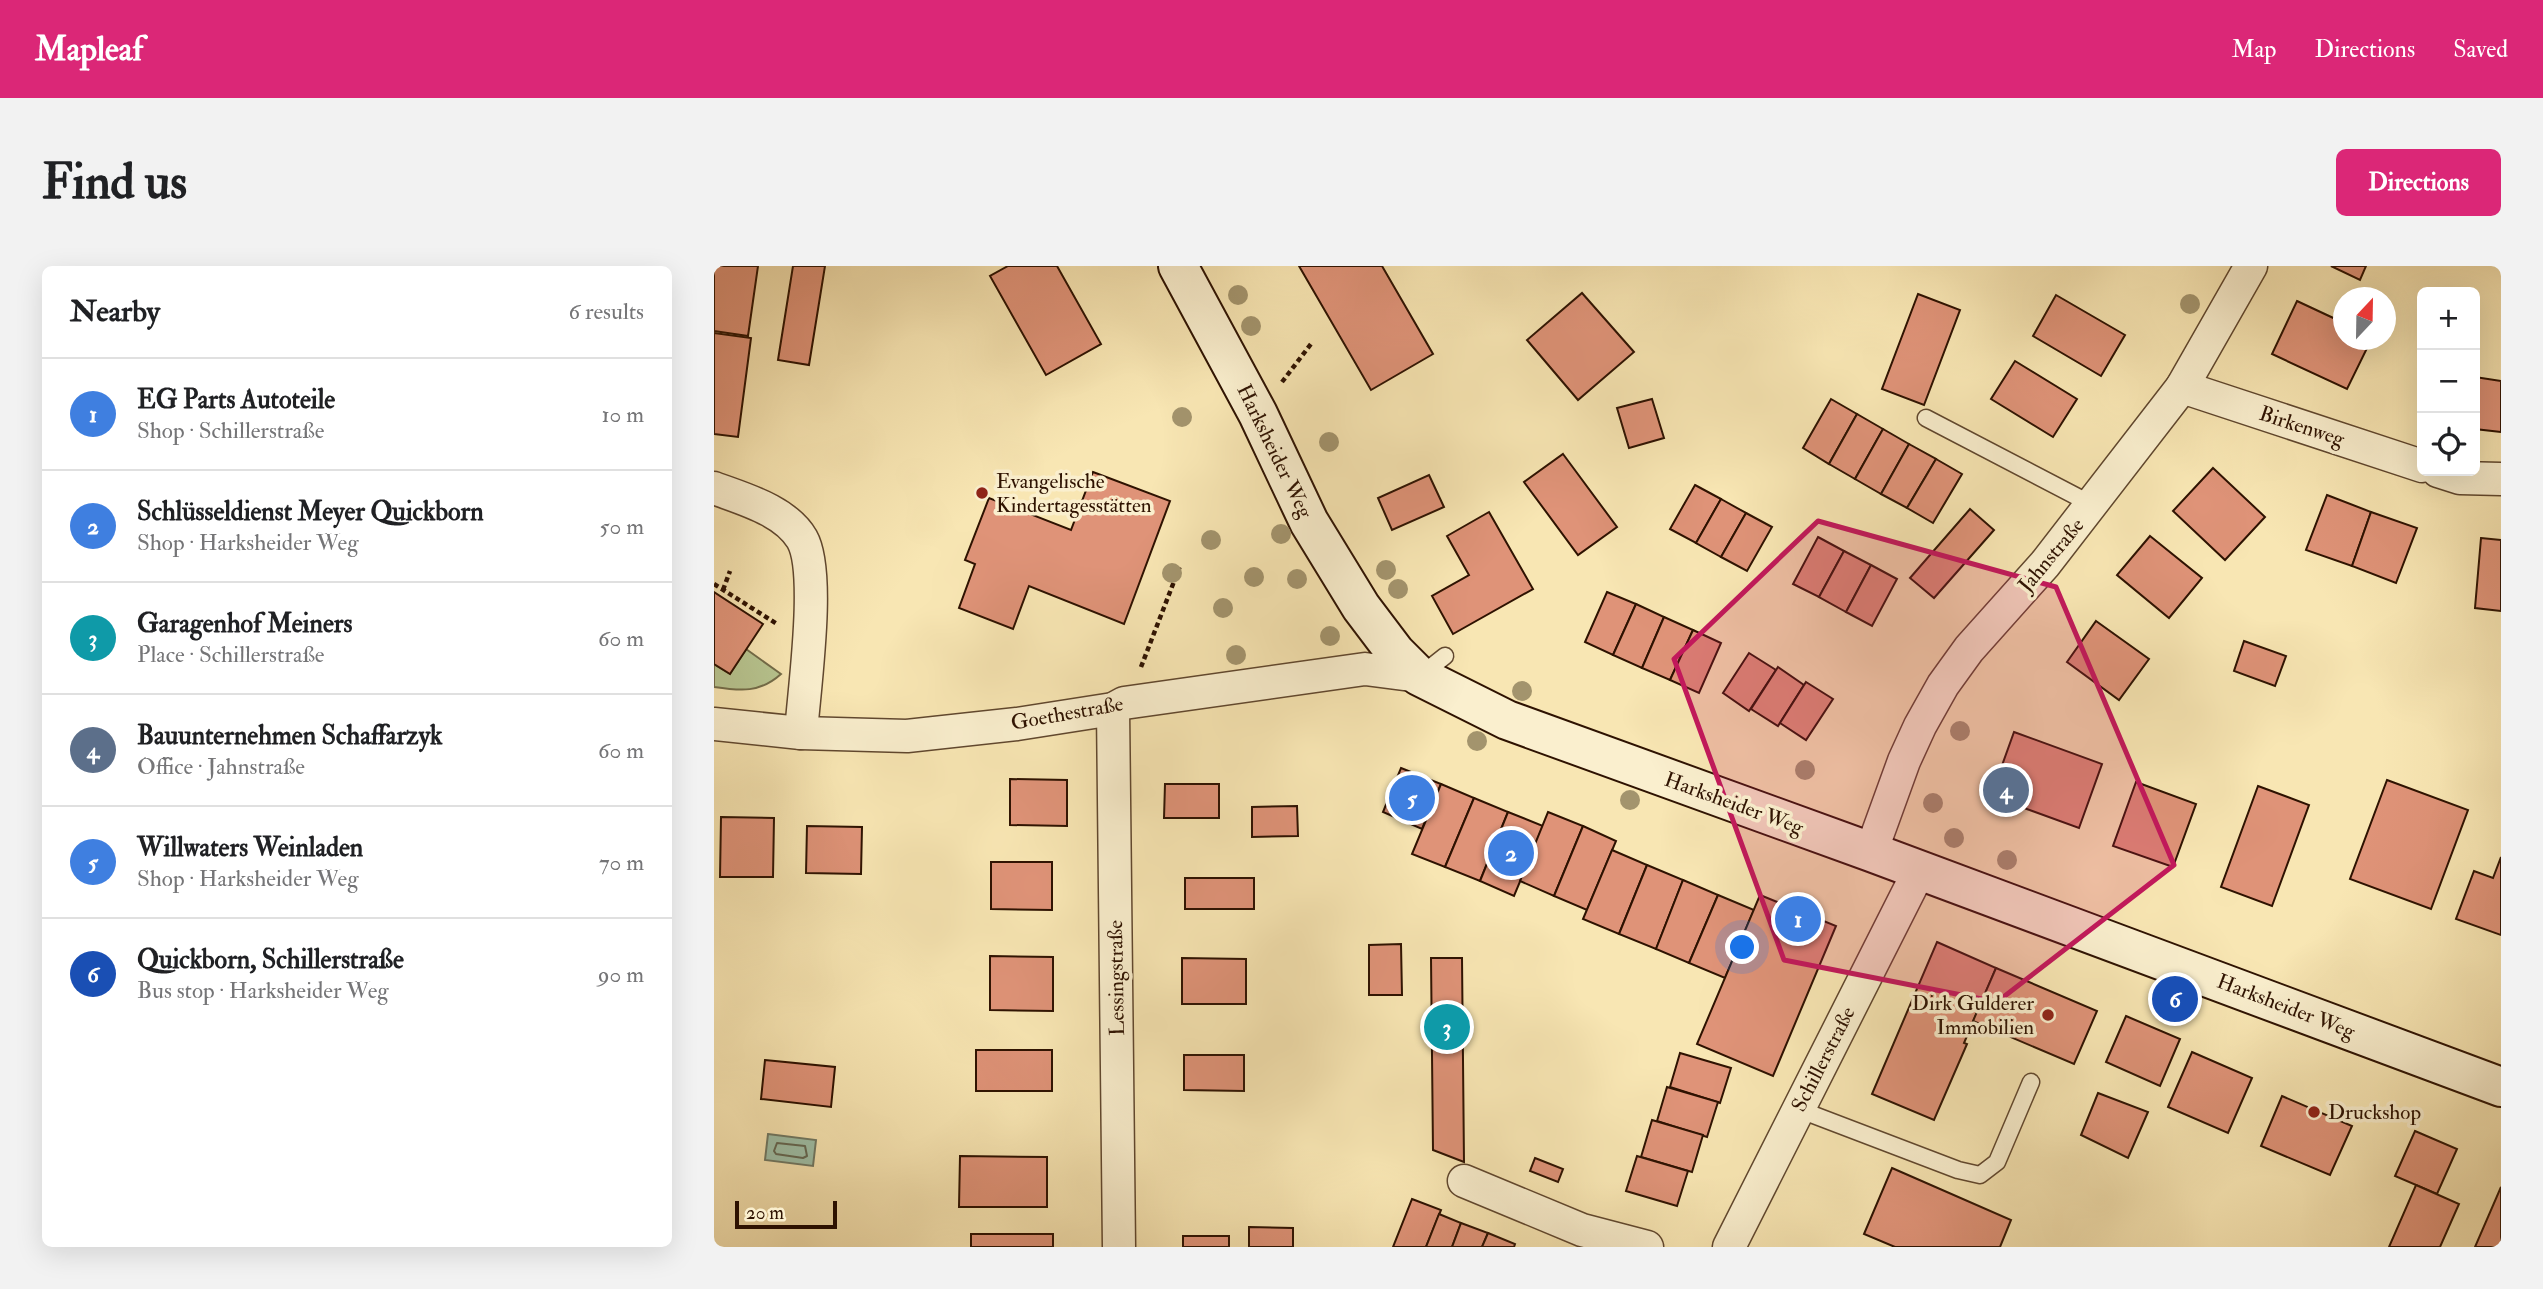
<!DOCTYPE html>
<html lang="en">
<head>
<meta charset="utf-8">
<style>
	:root { --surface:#fff; --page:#f2f2f2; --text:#202124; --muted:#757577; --line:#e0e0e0; --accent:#db2777 }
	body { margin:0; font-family:"IM FELL Double Pica",serif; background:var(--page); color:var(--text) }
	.controls { position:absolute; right:21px; top:21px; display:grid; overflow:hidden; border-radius:10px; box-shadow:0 7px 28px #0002 }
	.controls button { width:63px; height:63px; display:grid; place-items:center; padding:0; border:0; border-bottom:2px solid var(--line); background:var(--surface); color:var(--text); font:35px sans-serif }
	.compass { position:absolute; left:1619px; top:21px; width:63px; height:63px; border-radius:50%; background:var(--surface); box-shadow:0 7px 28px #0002; rotate:22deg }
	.scale { position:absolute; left:21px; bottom:18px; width:102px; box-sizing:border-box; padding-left:7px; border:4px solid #2e1201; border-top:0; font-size:19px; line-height:24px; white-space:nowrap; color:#2e1201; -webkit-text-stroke:5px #faefce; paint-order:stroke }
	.you { position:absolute; left:1029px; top:682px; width:24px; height:24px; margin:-18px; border:5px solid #fff; border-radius:50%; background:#1a73e8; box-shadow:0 0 0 10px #1a73e833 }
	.badge { display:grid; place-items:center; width:46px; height:46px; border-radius:50%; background:var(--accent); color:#fff; font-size:23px; font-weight:700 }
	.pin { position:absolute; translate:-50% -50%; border:4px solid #fff; box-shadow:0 2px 7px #0006 }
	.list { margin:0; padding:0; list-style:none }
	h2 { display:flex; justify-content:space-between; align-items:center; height:91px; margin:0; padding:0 28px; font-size:30px }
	h2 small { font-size:23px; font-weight:400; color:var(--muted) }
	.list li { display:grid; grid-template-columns:46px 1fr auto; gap:21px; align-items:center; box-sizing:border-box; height:112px; padding:0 28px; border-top:2px solid var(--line) }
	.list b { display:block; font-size:26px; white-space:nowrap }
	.list p { margin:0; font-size:23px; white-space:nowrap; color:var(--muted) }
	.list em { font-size:23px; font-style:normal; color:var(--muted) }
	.icon { flex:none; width:38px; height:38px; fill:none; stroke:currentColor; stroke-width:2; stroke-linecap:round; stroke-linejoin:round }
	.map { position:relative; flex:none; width:1787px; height:981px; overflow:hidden; border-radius:10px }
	header { display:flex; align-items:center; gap:42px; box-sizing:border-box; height:98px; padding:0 35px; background:var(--accent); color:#fff }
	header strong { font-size:33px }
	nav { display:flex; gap:38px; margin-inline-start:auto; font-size:24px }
	.intro { display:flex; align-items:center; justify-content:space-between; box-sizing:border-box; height:168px; padding:0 42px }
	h1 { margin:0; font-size:49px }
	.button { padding:18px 32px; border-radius:10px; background:var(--accent); color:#fff; font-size:24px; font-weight:700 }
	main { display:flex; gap:42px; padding:0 42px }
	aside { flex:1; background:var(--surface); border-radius:10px; box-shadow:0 7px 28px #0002 }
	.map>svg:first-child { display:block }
	.green { fill:#b8c691; stroke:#736c49; stroke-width:2 }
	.water { fill:#9fc0a8; stroke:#727a65; stroke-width:2 }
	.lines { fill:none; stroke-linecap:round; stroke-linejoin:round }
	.shore { stroke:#666954; stroke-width:2 }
	.building { fill:#df9378; stroke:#2e1201; stroke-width:2 }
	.service-casing { stroke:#60472e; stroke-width:19 }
	.minor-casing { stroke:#60472e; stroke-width:35 }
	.secondary-casing { stroke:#2e1201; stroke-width:42 }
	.path { stroke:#2e1201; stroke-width:4.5; stroke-dasharray:5 3.5; stroke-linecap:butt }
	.service { stroke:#faefce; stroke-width:16 }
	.minor { stroke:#faefce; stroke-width:32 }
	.secondary { stroke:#faefce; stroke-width:38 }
	.tree { fill:#a3946d }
	.marked { fill:#c2185b; fill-opacity:0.2; stroke:#c2185b; stroke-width:5; stroke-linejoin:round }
	.poi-dot { fill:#8f2418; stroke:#faefce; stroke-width:2.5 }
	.labels { text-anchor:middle; stroke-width:7; stroke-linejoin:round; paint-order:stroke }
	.street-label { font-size:21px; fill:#2e1201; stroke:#faefce }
	.poi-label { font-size:21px; fill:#2e1201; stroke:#faefce; text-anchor:start }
</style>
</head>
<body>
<header>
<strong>Mapleaf</strong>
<nav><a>Map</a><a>Directions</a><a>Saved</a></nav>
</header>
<div class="intro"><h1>Find us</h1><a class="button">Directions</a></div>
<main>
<aside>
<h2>Nearby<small>6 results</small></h2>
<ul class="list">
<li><span class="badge" style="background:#3f7fe0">1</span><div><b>EG Parts Autoteile</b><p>Shop · Schillerstraße</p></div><em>10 m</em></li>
<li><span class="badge" style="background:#3f7fe0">2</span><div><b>Schlüsseldienst Meyer Quickborn</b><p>Shop · Harksheider Weg</p></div><em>50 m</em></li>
<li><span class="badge" style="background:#0f9aa8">3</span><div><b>Garagenhof Meiners</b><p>Place · Schillerstraße</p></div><em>60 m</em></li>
<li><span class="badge" style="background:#5c6f8a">4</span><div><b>Bauunternehmen Schaffarzyk</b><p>Office · Jahnstraße</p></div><em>60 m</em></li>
<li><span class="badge" style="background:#3f7fe0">5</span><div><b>Willwaters Weinladen</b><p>Shop · Harksheider Weg</p></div><em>70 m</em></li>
<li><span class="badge" style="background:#1a4fb4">6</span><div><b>Quickborn, Schillerstraße</b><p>Bus stop · Harksheider Weg</p></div><em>90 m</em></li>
</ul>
</aside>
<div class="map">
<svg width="1787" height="981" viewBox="0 0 1787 981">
	<rect width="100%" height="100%" fill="#f8e6b3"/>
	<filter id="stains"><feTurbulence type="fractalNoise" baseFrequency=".00286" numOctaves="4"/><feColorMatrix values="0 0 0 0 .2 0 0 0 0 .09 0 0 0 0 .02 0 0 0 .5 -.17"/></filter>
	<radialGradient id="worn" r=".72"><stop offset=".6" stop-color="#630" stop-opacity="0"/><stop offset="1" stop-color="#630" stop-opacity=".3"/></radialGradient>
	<path class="green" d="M32 383 67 408C46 427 27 425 0 421V398L16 408Z"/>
	<polygon class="water" points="54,868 102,874 99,900 51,894"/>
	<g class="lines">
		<polygon class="shore" points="63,877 91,880 93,890 89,892 62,888 60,885"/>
	</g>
	<g class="building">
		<polygon points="0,0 44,0 34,70 0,65"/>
		<polygon points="79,0 111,0 95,99 64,94"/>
		<polygon points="294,0 343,0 387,78 332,109 276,10"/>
		<polygon points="585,0 668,0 719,88 657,124"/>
		<polygon points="1617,0 1652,0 1646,14"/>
		<polygon points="868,27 920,86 864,134 813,74"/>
		<polygon points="1204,28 1246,44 1210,139 1168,123"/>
		<polygon points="1342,29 1411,69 1387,110 1319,70"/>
		<polygon points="1583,35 1630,57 1630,74 1657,74 1633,123 1558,88"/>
		<polygon points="0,67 37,72 24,171 0,168"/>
		<polygon points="1301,95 1363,133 1339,171 1277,133"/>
		<polygon points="1761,111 1787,115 1787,166 1761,163"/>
		<polygon points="938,133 950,172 915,182 903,142"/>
		<polygon points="1117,133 1143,148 1115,198 1089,182"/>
		<polygon points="1143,148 1169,163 1141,213 1115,198"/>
		<polygon points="1169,163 1195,178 1167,228 1141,213"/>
		<polygon points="1195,178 1222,193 1193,242 1167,228"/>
		<polygon points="849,188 903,261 864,289 810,216"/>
		<polygon points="1222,193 1248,208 1219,257 1193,242"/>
		<polygon points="1499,202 1551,251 1511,294 1459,245"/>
		<polygon points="379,206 456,235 410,358 315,320 299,363 245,342 261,298 251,294 275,232 357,264"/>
		<polygon points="715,209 730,241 678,264 664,232"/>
		<polygon points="981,219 1007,233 982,277 956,263"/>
		<polygon points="1613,229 1657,246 1638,300 1592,284"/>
		<polygon points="1007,233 1032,247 1007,291 982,277"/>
		<polygon points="1256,243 1280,264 1220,332 1196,312"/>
		<polygon points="775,246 819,323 739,368 718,330 755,309 733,270"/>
		<polygon points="1657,246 1703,262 1682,317 1638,300"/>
		<polygon points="1032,247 1058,261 1033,305 1007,291"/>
		<polygon points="1436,270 1488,312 1455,352 1403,309"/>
		<polygon points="1104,271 1130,285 1105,331 1079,318"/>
		<polygon points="1767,272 1787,274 1787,345 1761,342"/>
		<polygon points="1130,285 1157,299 1132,346 1105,331"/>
		<polygon points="1157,299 1183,313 1158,360 1132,346"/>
		<polygon points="0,326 49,358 16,408 0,398"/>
		<polygon points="893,326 922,338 899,389 871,376"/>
		<polygon points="922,338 950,351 928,402 899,389"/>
		<polygon points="950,351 979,364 956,414 928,402"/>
		<polygon points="1382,355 1435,393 1405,434 1353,396"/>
		<polygon points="979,364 1007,377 985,427 956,414"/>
		<polygon points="1530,375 1572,390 1561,420 1520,405"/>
		<polygon points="1035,387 1062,404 1035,445 1009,427"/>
		<polygon points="1064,401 1090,419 1064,460 1037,443"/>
		<polygon points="1092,416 1119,433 1092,474 1066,457"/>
		<polygon points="1300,466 1388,498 1365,562 1277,530"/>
		<polygon points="687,502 727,518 708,563 669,546"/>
		<polygon points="296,513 353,514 353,560 296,559"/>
		<polygon points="1673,514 1754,544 1717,643 1636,613"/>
		<polygon points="1422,516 1482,538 1459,601 1399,580"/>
		<polygon points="451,518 505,518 505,552 450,552"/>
		<polygon points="727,518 760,532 731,601 698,588"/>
		<polygon points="1544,520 1595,539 1558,640 1507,621"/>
		<polygon points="760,532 794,546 766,615 731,601"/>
		<polygon points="583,540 584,570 538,571 538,541"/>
		<polygon points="794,546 829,560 800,630 766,615"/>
		<polygon points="834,546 869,560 840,630 806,615"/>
		<polygon points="7,551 60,552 59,611 6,611"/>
		<polygon points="93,560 148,561 147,608 92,607"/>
		<polygon points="869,560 902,575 873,644 840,630"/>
		<polygon points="898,584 933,599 905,668 869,653"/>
		<polygon points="1787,591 1787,669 1742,653 1760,605 1779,612"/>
		<polygon points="277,596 338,596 338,644 277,643"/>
		<polygon points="933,599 969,614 942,683 905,668"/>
		<rect x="471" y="612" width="69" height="31"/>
		<polygon points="969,614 1004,629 975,697 942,683"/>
		<polygon points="1004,629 1040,644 1011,712 975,697"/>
		<polygon points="1046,629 1122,660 1059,810 983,778"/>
		<polygon points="1223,676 1282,702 1250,777 1253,778 1220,854 1158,828"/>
		<polygon points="687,678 688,729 655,729 655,679"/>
		<polygon points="276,690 339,691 339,745 276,744"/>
		<polygon points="468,692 532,693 532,738 468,738"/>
		<polygon points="717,692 748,692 750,896 719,884"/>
		<polygon points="1282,702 1383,745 1360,798 1259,755"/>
		<polygon points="1412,750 1466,773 1446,820 1392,796"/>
		<rect x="262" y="784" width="76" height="41"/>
		<polygon points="1478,786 1538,812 1514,867 1454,841"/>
		<polygon points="966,787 1017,802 1006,837 956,821"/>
		<polygon points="470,789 530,789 530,825 470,824"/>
		<polygon points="51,794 121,801 117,841 47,833"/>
		<polygon points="953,821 1004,836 993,871 943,855"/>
		<polygon points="1384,827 1434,846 1414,892 1367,869"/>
		<polygon points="1568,830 1638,860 1616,909 1547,880"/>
		<polygon points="938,854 989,869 978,906 927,891"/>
		<polygon points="1701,865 1743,883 1723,928 1681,910"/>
		<polygon points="246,890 333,891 333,941 245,941"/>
		<polygon points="923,890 974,905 963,940 912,925"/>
		<polygon points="821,892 849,903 844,916 816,905"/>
		<polygon points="1178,902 1297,954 1286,981 1181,981 1150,968"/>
		<polygon points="1702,919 1745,938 1726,981 1675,981"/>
		<polygon points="1787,921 1787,981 1761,981"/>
		<polygon points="698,933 727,944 712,981 679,981"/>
		<polygon points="725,948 747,957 738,981 712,981"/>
		<polygon points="747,957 774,967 768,981 738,981"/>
		<polygon points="535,961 579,962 579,981 535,981"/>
		<polygon points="774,967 801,978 800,981 768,981"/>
		<rect x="257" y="968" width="82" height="13"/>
		<rect x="469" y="970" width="46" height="11"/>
	</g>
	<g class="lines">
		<defs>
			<g id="service">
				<polyline points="1212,152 1379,239"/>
				<polyline points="707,409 731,390"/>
				<polyline points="1084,843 1244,904 1266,909 1283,896 1317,816"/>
			</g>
			<g id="minor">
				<polyline points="1468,121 1708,200"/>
				<polyline points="1724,205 1746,212 1787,213"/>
				<path d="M0 222C29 233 71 244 88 273 107 306 90 424 87 467"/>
				<polyline points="399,443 405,981"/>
				<polyline points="0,458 87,467 193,470 303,458 399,443 410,437 651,403 705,410"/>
				<polyline points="1157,586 1190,495 1206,460 1229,419 1255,383 1331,298 1468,121 1537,0"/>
				<polyline points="750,915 868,964 933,981"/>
				<polyline points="1015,981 1205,605"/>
			</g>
			<polyline id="secondary" points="464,0 544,148 595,256 647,341 681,386 705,410 793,454 1157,586 1787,821"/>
		</defs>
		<use href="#service" class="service-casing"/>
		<use href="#minor" class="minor-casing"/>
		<use href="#secondary" class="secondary-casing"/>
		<g class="path">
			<polyline points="568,116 597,78"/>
			<polyline points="0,318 63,358"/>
			<polyline points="9,324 16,305"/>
			<polyline points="427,401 466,300"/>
		</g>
		<use href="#service" class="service"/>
		<use href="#minor" class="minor"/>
		<use href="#secondary" class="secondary"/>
	</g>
	<g class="tree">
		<circle cx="524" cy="29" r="10"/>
		<circle cx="1476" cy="38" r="10"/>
		<circle cx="537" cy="60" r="10"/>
		<circle cx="468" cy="151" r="10"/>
		<circle cx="615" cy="176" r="10"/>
		<circle cx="567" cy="268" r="10"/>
		<circle cx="497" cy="274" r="10"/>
		<circle cx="672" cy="304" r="10"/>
		<circle cx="458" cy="307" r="10"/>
		<circle cx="540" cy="311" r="10"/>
		<circle cx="583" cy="313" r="10"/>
		<circle cx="684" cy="323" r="10"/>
		<circle cx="509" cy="342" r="10"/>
		<circle cx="616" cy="370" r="10"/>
		<circle cx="522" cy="389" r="10"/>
		<circle cx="808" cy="425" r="10"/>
		<circle cx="1246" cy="465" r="10"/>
		<circle cx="763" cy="475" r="10"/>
		<circle cx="1091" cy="504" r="10"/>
		<circle cx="916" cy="534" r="10"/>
		<circle cx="1219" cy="537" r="10"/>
		<circle cx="1240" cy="572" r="10"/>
		<circle cx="1293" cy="594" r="10"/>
	</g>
	<path class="marked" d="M1104 255 1342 321 1460 599 1283 736 1070 694 960 393Z"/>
	<g class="poi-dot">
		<circle cx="268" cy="227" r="7"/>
		<circle cx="1334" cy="749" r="7"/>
		<circle cx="1600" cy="846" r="7"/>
	</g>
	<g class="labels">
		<g class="street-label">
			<text transform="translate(1588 160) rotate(18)" y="7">Birkenweg</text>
			<text transform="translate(561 185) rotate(64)" y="7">Harksheider Weg</text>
			<text transform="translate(1337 289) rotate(-50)" y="7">Jahnstraße</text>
			<text transform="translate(353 447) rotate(-10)" y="7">Goethestraße</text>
			<text transform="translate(1020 537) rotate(20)" y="7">Harksheider Weg</text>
			<text transform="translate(402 712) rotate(-91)" y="7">Lessingstraße</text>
			<text transform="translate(1572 740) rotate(21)" y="7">Harksheider Weg</text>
			<text transform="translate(1109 793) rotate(-63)" y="7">Schillerstraße</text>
		</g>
		<g class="poi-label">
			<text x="282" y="222">Evangelische<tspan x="282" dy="24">Kindertagesstätten</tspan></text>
			<text x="1320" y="744" text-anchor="end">Dirk Gulderer<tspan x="1320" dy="24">Immobilien</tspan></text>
			<text x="1614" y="853">Druckshop</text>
		</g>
	</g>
	<rect width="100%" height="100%" filter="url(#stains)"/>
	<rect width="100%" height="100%" fill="url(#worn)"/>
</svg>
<div class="controls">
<button>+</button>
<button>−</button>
<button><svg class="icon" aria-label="locate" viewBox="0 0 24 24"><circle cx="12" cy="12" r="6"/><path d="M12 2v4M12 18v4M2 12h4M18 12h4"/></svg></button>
</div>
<svg class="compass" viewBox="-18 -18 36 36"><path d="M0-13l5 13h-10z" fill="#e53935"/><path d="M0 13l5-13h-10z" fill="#757577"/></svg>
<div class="scale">20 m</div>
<div class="you"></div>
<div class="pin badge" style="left:1084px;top:653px;background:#3f7fe0">1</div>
<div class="pin badge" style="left:797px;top:587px;background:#3f7fe0">2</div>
<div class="pin badge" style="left:733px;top:761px;background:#0f9aa8">3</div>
<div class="pin badge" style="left:1292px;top:524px;background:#5c6f8a">4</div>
<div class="pin badge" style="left:698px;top:532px;background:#3f7fe0">5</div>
<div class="pin badge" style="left:1461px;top:733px;background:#1a4fb4">6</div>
</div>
</main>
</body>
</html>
